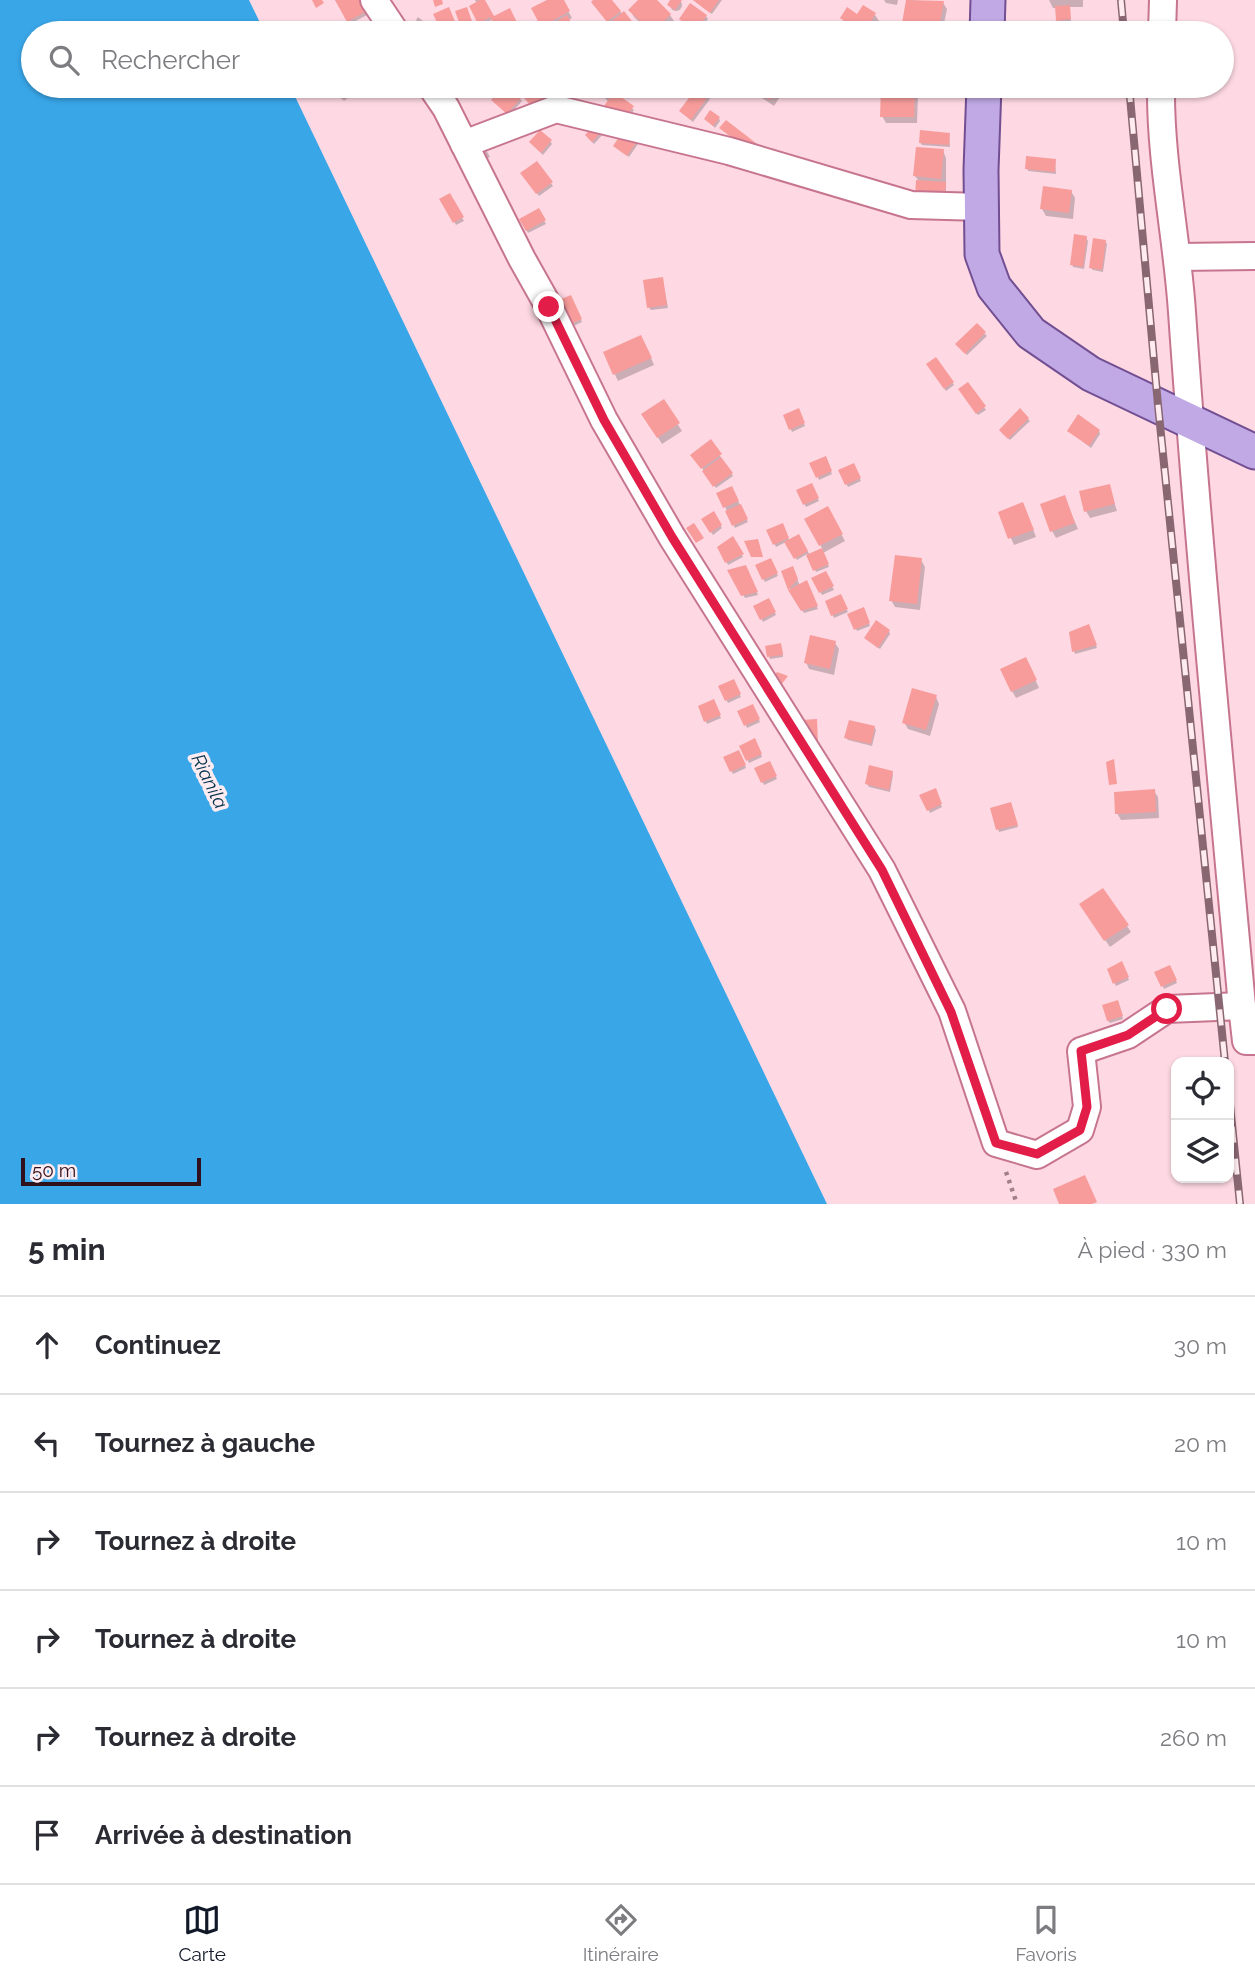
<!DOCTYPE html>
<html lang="fr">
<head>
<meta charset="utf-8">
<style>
	:root { --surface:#fff; --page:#f7f7f7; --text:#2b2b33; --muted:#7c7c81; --line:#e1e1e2; --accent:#111827 }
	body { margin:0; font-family:Raleway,sans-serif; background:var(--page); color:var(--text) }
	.controls { position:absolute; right:21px; bottom:21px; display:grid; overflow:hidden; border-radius:14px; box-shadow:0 2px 5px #0004 }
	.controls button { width:63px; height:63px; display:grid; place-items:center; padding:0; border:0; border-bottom:2px solid var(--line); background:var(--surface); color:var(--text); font:35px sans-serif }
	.scale { position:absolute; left:21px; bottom:18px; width:180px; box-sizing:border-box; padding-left:7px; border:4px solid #30101b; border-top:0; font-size:19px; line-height:24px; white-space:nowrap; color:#30101b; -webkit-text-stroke:5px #ffecf1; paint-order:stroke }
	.stop { position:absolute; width:21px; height:21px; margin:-16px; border:5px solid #e11d48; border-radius:50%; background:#fff }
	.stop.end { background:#e11d48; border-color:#fff; box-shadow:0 2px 7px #0008 }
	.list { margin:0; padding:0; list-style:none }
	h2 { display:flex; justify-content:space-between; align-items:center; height:91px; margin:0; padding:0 28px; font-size:30px }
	h2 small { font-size:23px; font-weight:400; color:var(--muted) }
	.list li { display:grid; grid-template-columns:46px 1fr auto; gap:21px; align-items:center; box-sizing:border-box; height:98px; padding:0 28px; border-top:2px solid var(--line) }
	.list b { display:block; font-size:26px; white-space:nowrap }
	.list em { font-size:23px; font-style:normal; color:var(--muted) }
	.icon { flex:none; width:38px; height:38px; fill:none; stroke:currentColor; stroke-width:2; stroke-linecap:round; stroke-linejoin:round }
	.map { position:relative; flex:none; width:1255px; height:1204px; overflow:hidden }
	.search { position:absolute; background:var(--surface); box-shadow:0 2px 5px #0004; left:21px; right:21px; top:21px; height:77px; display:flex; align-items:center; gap:18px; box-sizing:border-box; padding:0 24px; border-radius:38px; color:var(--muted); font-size:26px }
	.sheet { height:679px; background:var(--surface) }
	nav { display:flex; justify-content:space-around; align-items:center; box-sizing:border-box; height:98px; border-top:2px solid var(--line); background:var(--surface); font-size:19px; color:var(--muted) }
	nav a { display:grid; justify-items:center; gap:4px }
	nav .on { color:var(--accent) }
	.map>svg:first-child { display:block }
	.water { fill:#39a6e8 }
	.shadow { fill:#0003 }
	.building { fill:#f79c9b }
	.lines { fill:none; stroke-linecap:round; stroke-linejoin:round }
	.minor-casing { stroke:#c7758f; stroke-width:30 }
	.major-casing { stroke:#724e92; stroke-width:37 }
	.path { stroke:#a2808a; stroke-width:4.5; stroke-dasharray:3.5 5; stroke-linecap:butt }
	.minor { stroke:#fff; stroke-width:26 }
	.major { stroke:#c0a9e4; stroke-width:33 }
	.rail-casing { stroke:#896772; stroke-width:8 }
	.rail { stroke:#ffecf1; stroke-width:5; stroke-dasharray:16; stroke-linecap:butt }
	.route { stroke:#e11d48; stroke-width:9 }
	.labels { text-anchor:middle; stroke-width:7; stroke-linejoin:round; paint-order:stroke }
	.water-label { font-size:19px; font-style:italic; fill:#03324c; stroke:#ffecf1 }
</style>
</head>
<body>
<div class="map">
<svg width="1255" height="1204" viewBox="0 0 1255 1204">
	<rect width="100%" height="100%" fill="#fed9e3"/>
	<polygon class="water" points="0,0 249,0 265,33 33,33 33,86 290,86 827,1204 0,1204"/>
	<g class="shadow">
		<circle cx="676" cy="5" r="6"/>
		<polygon points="335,0 359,0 367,15 350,24"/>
		<polygon points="475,0 483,0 493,19 513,17 521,33 500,33 493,19 486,23 492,33 485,33 471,6 477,4"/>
		<polygon points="550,0 562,0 572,18 568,20 574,30 563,33 558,26 546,32 533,9"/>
		<polygon points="596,0 610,0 639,33 612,33 608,26 610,24 595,5"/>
		<polygon points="640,0 655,0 670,15 674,21 663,33 651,33 634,17 630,10"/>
		<polygon points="693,0 722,0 712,14"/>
		<polygon points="884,0 898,0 897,5 886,3"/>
		<polygon points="908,0 943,3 947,9 942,33 905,33 902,29"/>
		<polygon points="1049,0 1083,0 1083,7 1069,7 1071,21 1059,23 1056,8 1053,8"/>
		<polygon points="457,12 467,12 473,27 465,30"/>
		<polygon points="875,15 879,21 874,28 879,33 857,33 846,25 842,18"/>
		<polygon points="706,16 708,19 698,33 685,33 690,27 681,19"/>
		<polygon points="418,17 424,22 422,25 416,20"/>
		<polygon points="331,86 350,86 355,92 344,101"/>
		<polygon points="594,86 630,86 633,88 634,91 628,99 619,91 615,95 634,110 626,121"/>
		<polygon points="744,86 787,86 774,106"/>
		<polygon points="820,86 844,86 837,97"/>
		<polygon points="914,88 918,95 917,123 886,123 882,116"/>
		<polygon points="698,89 710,99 693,122 681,112"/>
		<polygon points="520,99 522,101 509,116 493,100"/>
		<polygon points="719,118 720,121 715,128 706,119"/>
		<polygon points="596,125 604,133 594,144 588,138"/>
		<polygon points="949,134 950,147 922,145 920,142"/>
		<polygon points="636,141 638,144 629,157 615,146"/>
		<polygon points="482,142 490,157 479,162"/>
		<polygon points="551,142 552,144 543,155 533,145"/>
		<polygon points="943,151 946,158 946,200 918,180 915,176"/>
		<polygon points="1055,160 1056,174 1028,171 1027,168"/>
		<polygon points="537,163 553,186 539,196 523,174"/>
		<polygon points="1071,191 1075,198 1073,219 1046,216 1042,209"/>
		<polygon points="449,195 464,221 456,225 442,199"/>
		<polygon points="538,210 546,224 528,233 521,220"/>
		<polygon points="1086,238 1088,241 1084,269 1073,267 1072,264"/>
		<polygon points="1105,241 1107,244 1103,272 1093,270 1091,268"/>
		<polygon points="663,281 668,308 651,310 649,308"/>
		<polygon points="570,297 582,322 565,330"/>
		<polygon points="977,326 987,336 967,355 959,347"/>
		<polygon points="645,344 654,365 618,381 605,353"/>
		<polygon points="936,359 954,385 946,391 928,365"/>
		<polygon points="968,384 986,410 978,415 960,390"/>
		<polygon points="663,402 682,431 662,444 644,415"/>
		<polygon points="798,410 805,426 792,432 785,416"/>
		<polygon points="1028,419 1030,421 1010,440 1002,433"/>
		<polygon points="1069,431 1099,431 1100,434 1091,448"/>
		<polygon points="711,442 733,476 716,488 693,455"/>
		<polygon points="825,458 832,474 819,480 812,464"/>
		<polygon points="854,465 861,481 848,487 840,471"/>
		<polygon points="811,485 819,501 806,507 798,491"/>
		<polygon points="1109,486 1117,511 1090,518 1086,511"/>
		<polygon points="732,488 748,522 735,528 719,494"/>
		<polygon points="1064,497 1078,529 1056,538 1052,531"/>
		<polygon points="827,508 845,541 823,553 829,567 816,572 807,554 797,560 786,542 776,547 769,531 782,525 790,542 798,537 810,555 823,550 806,520"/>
		<polygon points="1026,511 1036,537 1014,545 1000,513"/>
		<polygon points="713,513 722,528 713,535 703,520"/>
		<polygon points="733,539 743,557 728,565 719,548"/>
		<polygon points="770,560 778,576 765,582 757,566"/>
		<polygon points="921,560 925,567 920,610 895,607 891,600"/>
		<polygon points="745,567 758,595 745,598 729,571"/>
		<polygon points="794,571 800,586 806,582 818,609 804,613 790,589 783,572"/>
		<polygon points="826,573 834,590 822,595 813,579"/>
		<polygon points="840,596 848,612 834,618 827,602"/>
		<polygon points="769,600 776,615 763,622 755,606"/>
		<polygon points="863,610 870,626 857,631 850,615"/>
		<polygon points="1090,628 1097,648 1075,654 1074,651"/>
		<polygon points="889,631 890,634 880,649 866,639"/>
		<polygon points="835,643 839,649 834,675 809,669 806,662"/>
		<polygon points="782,647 783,657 770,659 769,657"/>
		<polygon points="1029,666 1039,688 1016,698 1012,691"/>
		<polygon points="733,681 741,697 728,703 720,687"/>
		<polygon points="936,697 939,704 930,736 908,729 904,722"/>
		<polygon points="713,702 721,718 707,724 700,707"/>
		<polygon points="753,706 760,722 747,728 740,712"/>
		<polygon points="874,727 876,730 872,746 848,740 846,738"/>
		<polygon points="755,741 762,757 749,763 742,746"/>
		<polygon points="739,752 746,768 733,774 725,758"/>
		<polygon points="769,763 777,779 764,785 756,769"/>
		<polygon points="892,772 893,775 890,792 869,787 867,784"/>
		<polygon points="935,791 942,807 930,813 922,796"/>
		<polygon points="1154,791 1158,797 1159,818 1121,820 1117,813"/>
		<polygon points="1012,807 1018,827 999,832 992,809"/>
		<polygon points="1085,911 1127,926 1131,932 1110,947"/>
		<polygon points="1122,964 1129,980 1116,986 1109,969"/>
		<polygon points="1170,967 1177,983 1164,989 1157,973"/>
		<polygon points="1119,1005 1123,1019 1110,1023 1108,1021"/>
	</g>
	<g class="building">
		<polygon points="312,0 322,0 324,3 316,8"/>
		<polygon points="335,0 361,0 367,11 347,22"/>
		<polygon points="433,0 442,0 443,4 435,7"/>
		<polygon points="480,0 485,0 494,16 510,8 522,33 498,33 490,17 478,24 469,6"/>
		<polygon points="547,0 564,0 570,11 541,27 531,8"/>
		<polygon points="593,0 612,0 621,11 607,22 591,2"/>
		<polygon points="638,0 657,0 671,14 653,33 628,10"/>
		<polygon points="670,0 682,0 675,10 667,5"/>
		<polygon points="693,0 719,0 710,13"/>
		<polygon points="906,0 944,1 938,33 921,33 901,29"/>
		<polygon points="690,3 707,15 696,31 679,19"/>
		<polygon points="863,5 876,13 870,23 879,29 876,33 861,33 840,18 847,7 857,14"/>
		<polygon points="1070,5 1071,19 1056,21 1055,6"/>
		<polygon points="449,7 459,31 442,33 433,14"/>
		<polygon points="467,7 473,24 461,28 455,11"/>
		<polygon points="624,11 641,33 612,33 606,26"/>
		<polygon points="567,15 574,27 561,33 554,23"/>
		<polygon points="373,21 378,28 371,33 366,27"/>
		<polygon points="488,22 493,33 483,33 480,26"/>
		<polygon points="330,86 353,86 355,88 342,99"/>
		<polygon points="503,86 507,86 521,98 507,114 491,100"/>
		<polygon points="517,86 536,86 529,92 537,86 550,86 556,92 535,111 515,87"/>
		<polygon points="595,86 615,86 605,96"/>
		<polygon points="618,86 632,86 634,87 626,97 616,89"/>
		<polygon points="698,86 709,95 691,120 679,111"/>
		<polygon points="748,86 779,86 770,100"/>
		<polygon points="819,86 841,86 835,96"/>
		<polygon points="881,86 915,86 914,117 880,117"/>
		<polygon points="614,92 634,106 624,120 604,106"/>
		<polygon points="710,110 720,117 713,126 704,119"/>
		<polygon points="726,120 765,150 759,158 719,128"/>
		<polygon points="596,123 603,130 592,142 585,135"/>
		<polygon points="540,130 552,140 541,153 529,142"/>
		<polygon points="920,130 950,133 949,145 919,143"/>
		<polygon points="623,131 638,140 627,156 613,146"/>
		<polygon points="916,147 944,149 941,179 913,176"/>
		<polygon points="1026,156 1056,159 1055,172 1025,169"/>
		<polygon points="537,161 553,182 536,194 520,173"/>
		<polygon points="916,180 946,182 945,197 915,196"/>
		<polygon points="1043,186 1072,190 1069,213 1040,209"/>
		<polygon points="450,193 464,217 453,223 439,199"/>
		<polygon points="539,208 546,220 526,231 519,219"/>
		<polygon points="1074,234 1087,236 1083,267 1070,265"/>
		<polygon points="1093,238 1106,240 1102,270 1089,268"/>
		<polygon points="663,277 667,305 647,308 643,280"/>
		<polygon points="571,295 582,319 562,328 551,303"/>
		<polygon points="977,323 986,332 965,354 955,344"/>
		<polygon points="641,335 652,358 613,375 603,352"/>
		<polygon points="936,357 954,382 944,389 926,364"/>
		<polygon points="968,382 986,406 976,414 958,389"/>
		<polygon points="664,399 680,423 657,438 641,414"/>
		<polygon points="799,408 805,423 789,430 783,415"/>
		<polygon points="1020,408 1029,418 1008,439 999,430"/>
		<polygon points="1078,414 1100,430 1089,446 1067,431"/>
		<polygon points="711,439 722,454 701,469 690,455"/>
		<polygon points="826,456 832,471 816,478 809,463"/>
		<polygon points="721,457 733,473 713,487 702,471"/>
		<polygon points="854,463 861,478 845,485 838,470"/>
		<polygon points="812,483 819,498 803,505 796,490"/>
		<polygon points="1110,484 1115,504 1084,512 1079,491"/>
		<polygon points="732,486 739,501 723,508 716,493"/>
		<polygon points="1065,495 1075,523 1050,532 1040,504"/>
		<polygon points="1023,502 1034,530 1008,539 998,512"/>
		<polygon points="741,504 748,519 732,526 725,511"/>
		<polygon points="828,506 843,534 819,546 804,519"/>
		<polygon points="714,511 722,525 710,533 701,519"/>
		<polygon points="694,523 704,538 696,543 686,528"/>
		<polygon points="783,523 789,538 773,545 766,530"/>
		<polygon points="799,534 808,551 794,559 784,542"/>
		<polygon points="733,536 744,554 725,563 717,547"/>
		<polygon points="758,539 763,557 751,557 744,541"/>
		<polygon points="822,548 829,564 813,571 806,555"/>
		<polygon points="895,555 922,558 917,604 889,601"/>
		<polygon points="771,558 778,573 762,580 755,565"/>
		<polygon points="746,565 758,592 741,596 727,570"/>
		<polygon points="793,566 798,579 788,590 807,580 818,606 801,611 788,590 781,571"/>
		<polygon points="826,571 834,586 819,593 811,578"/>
		<polygon points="841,594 848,609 831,616 825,601"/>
		<polygon points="769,598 776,612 760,620 753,606"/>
		<polygon points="864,607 870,623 854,630 847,614"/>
		<polygon points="876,620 890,630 878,648 864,638"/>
		<polygon points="1089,624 1097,645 1072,652 1069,632"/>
		<polygon points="810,635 836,641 830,669 804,663"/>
		<polygon points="781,643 783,655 767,657 765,646"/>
		<polygon points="1026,657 1037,680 1011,692 1000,669"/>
		<polygon points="777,672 788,676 777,690 771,679"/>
		<polygon points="734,679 741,694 725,701 718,686"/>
		<polygon points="912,688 937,695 926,730 902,723"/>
		<polygon points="714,699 721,715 704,722 698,706"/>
		<polygon points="753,704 760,719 744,726 737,711"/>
		<polygon points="817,719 818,742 805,742 801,720"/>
		<polygon points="849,720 875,726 871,744 844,738"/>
		<polygon points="755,738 762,754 746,761 739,746"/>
		<polygon points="739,750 746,765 730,772 723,757"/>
		<polygon points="1114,759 1117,784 1109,785 1106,762"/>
		<polygon points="770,761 777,776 761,783 754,768"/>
		<polygon points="869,765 893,771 889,790 865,784"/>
		<polygon points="936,788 942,804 927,811 919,795"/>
		<polygon points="1155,789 1156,812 1115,814 1114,792"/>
		<polygon points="1011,802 1018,825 996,830 990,808"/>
		<polygon points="1103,888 1129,925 1104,941 1079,904"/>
		<polygon points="1122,961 1129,977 1113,984 1107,969"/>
		<polygon points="1170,965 1177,980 1161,987 1154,972"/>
		<polygon points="1118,1000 1123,1016 1107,1021 1102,1005"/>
		<polygon points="1085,1175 1097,1202 1092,1204 1059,1204 1053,1189"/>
	</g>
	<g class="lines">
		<defs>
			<g id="minor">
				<polyline points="374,0 396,33"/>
				<polyline points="1162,33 1163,0"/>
				<polyline points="431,86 446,108 522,259 549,307 604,420 672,537 882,870 952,1011 996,1143 1037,1155 1080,1130 1087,1107 1081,1051 1128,1035 1167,1009 1242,1006 1246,1041 1255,1041"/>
				<path d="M1161 86C1160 161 1177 237 1182 312 1198 543 1221 775 1242 1006"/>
				<polyline points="464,144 556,109 729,151 911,205 982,207"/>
				<polyline points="1178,257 1255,256"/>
			</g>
			<g id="major">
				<polyline points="987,33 988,0"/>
				<polyline points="984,86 981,170 982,254 994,287 1031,333 1091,374 1255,452"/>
			</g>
		</defs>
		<use href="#minor" class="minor-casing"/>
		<use href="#major" class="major-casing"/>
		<polyline class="path" points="1006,1172 1017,1204"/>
		<use href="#minor" class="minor"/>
		<use href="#major" class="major"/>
		<defs>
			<g id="rail">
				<polyline points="1121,0 1124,33"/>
				<polyline points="1129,86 1158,405 1225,1062"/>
				<polyline points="1229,1095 1240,1204"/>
			</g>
		</defs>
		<use href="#rail" class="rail-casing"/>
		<use href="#rail" class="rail"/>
	</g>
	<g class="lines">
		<polyline class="route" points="549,307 604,420 672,537 882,870 951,1012 996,1143 1037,1154 1080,1130 1087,1107 1081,1051 1128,1035 1167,1009"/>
	</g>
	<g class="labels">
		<g class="water-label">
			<text transform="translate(210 781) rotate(64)" y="7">Rianila</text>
		</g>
	</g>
</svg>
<div class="controls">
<button><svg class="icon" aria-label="locate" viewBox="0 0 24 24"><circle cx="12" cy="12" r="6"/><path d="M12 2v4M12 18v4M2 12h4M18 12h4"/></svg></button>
<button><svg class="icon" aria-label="layers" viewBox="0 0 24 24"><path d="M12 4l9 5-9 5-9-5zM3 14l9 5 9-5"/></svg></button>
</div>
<div class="scale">50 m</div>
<div class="stop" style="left:1167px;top:1009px"></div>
<div class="stop end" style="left:549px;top:307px"></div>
<div class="search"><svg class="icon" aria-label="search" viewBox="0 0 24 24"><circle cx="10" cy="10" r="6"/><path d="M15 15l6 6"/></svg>Rechercher</div>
</div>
<section class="sheet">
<h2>5 min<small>À pied · 330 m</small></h2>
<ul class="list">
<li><svg class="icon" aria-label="ahead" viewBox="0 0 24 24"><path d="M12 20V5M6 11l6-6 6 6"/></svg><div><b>Continuez</b></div><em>30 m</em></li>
<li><svg class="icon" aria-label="left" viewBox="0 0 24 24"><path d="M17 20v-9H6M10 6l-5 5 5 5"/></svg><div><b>Tournez à gauche</b></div><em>20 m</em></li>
<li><svg class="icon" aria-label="right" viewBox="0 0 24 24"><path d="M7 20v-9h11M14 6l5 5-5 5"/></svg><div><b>Tournez à droite</b></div><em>10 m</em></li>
<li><svg class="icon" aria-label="right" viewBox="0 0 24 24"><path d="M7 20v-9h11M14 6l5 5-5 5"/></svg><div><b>Tournez à droite</b></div><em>10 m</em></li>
<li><svg class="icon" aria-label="right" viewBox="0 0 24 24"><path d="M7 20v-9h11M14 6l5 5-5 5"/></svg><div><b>Tournez à droite</b></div><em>260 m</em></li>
<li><svg class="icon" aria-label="arrive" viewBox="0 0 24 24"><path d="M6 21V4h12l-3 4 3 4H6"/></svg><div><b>Arrivée à destination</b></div></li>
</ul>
</section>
<nav>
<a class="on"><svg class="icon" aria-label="map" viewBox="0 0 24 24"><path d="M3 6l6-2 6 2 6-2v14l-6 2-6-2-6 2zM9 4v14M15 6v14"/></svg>Carte</a>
<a><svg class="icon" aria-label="directions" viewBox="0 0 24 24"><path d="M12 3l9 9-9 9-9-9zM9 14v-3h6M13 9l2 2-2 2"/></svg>Itinéraire</a>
<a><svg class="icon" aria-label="saved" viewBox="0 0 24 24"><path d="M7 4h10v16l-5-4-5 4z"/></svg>Favoris</a>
</nav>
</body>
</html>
